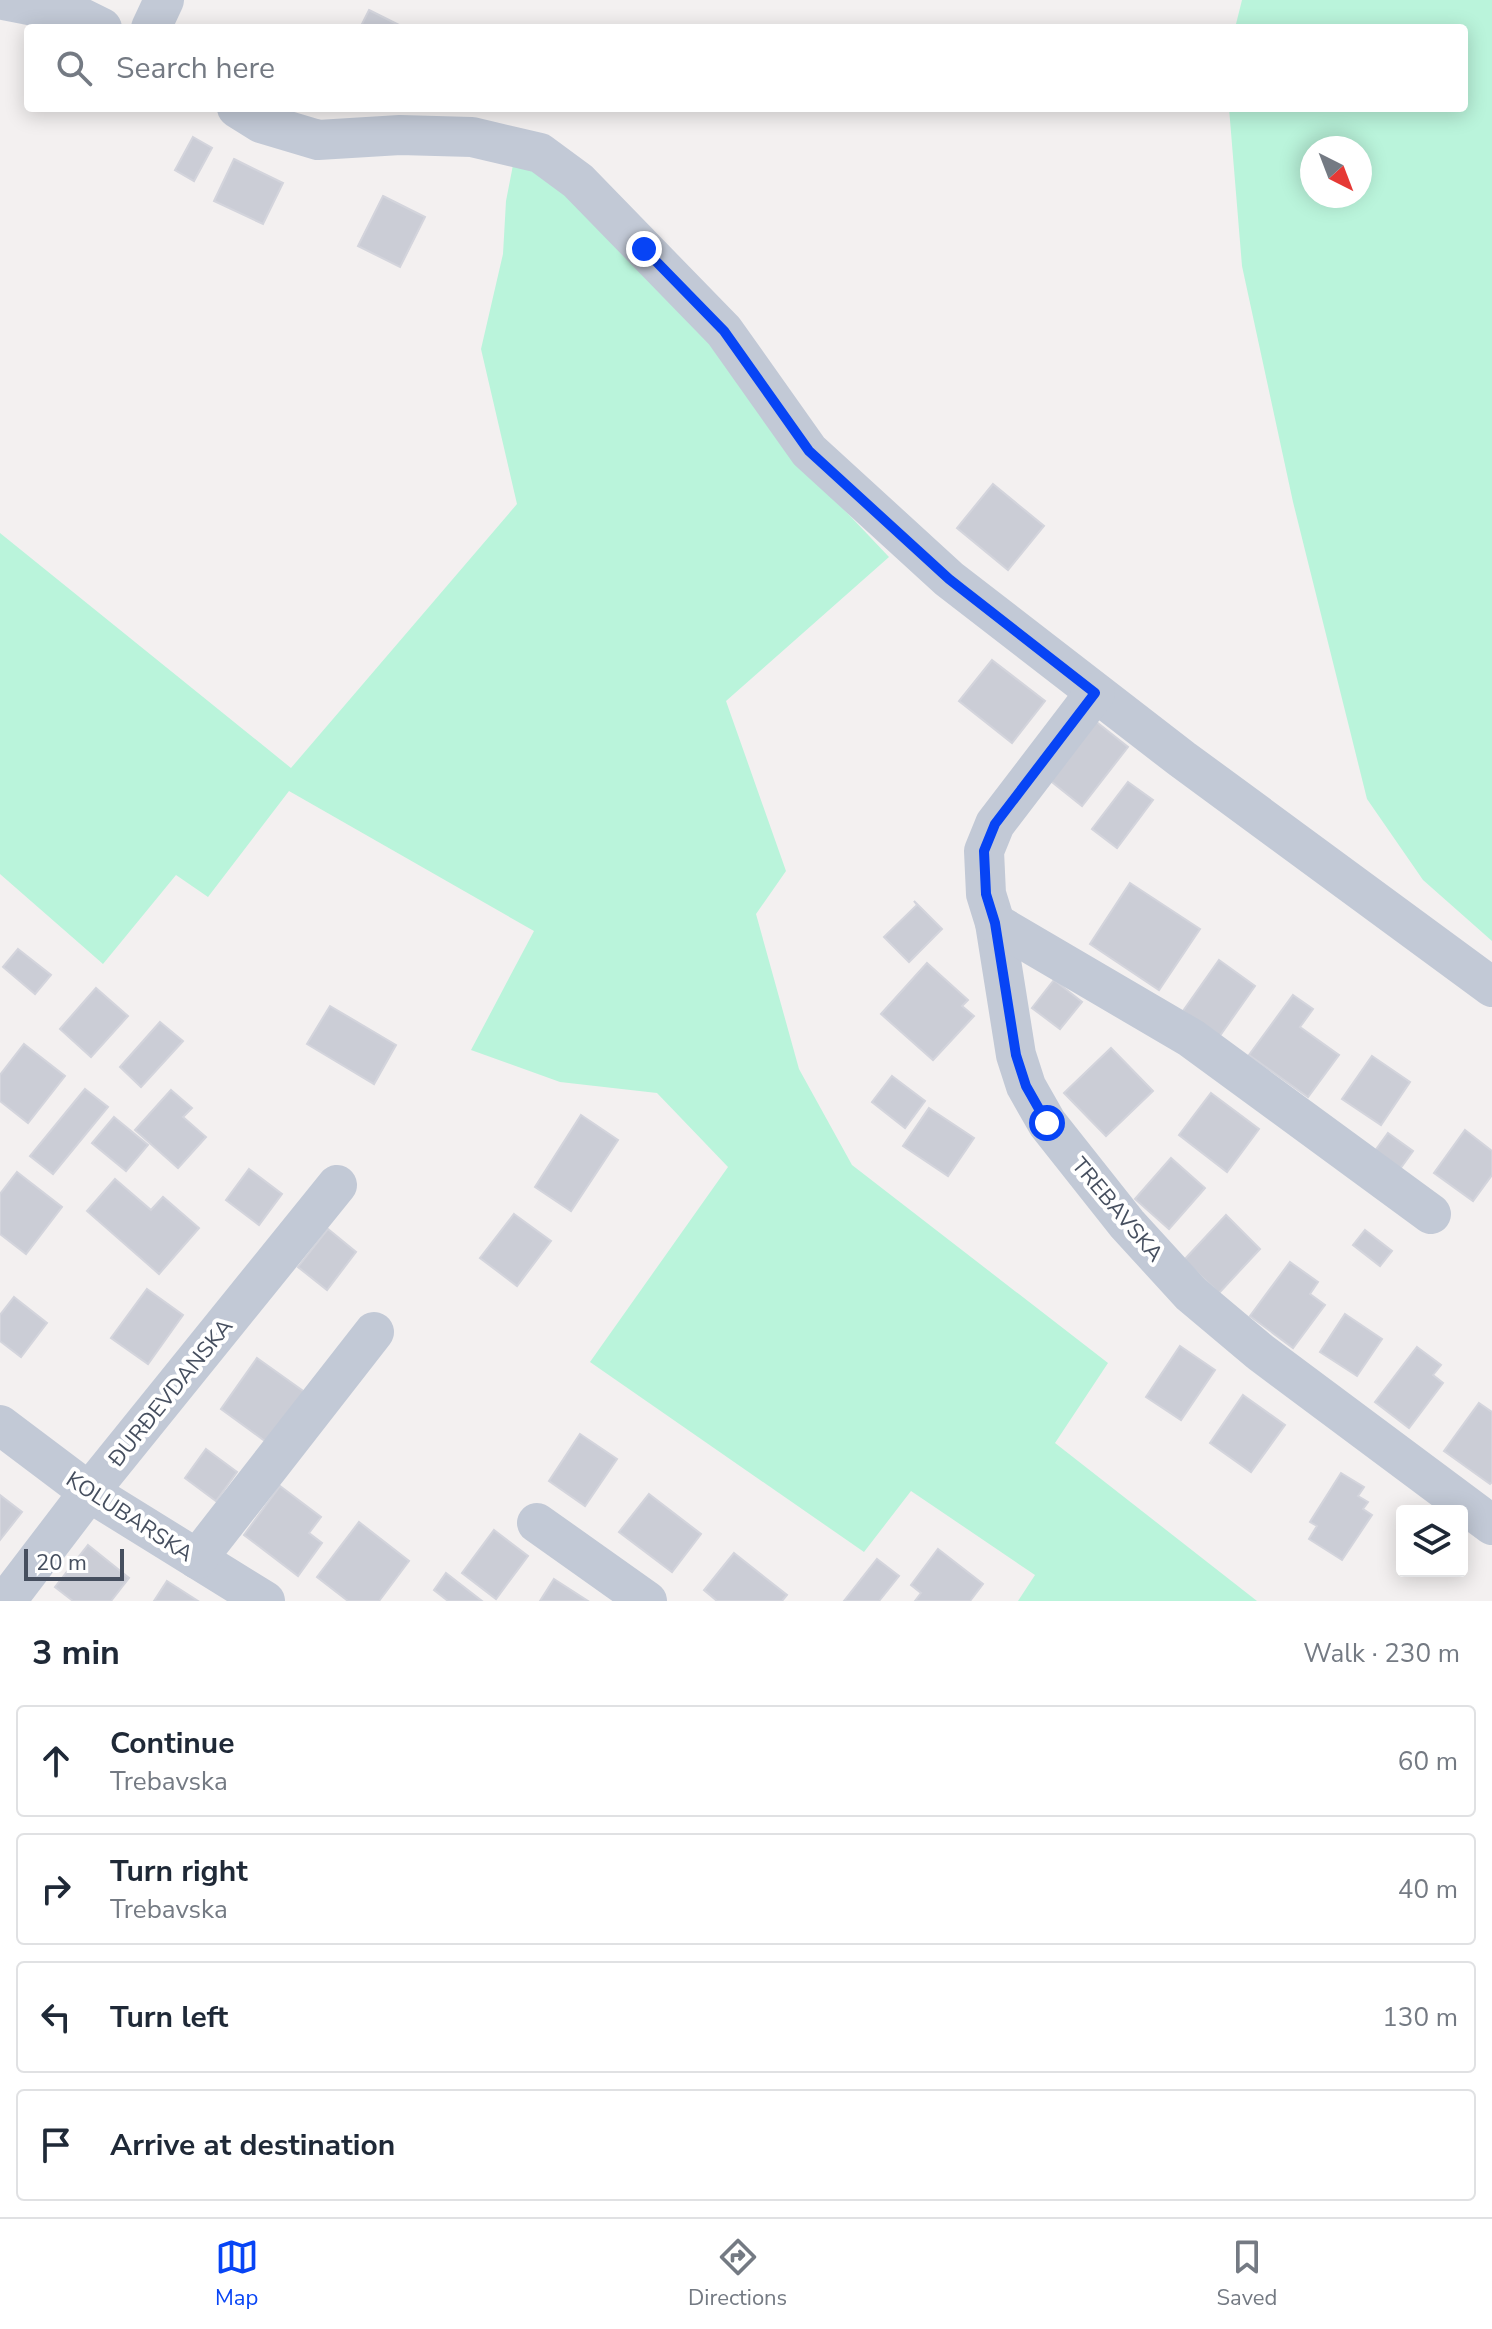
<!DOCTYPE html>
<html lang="en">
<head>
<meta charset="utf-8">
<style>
	:root { --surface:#fff; --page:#f6f6f7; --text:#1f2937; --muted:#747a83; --line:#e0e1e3; --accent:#0744f5 }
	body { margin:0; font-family:"Nunito Sans",sans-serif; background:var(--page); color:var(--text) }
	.controls { position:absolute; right:24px; bottom:24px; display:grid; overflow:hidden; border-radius:8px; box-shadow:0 4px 20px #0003 }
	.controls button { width:72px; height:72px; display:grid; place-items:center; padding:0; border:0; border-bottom:2px solid var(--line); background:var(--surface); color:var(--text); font:40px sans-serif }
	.compass { position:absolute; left:1300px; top:136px; width:72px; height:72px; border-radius:50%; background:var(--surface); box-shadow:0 4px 20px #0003; rotate:138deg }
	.scale { position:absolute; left:24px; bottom:20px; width:100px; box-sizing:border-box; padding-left:8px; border:4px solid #464f5f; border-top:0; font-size:22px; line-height:28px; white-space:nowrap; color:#464f5f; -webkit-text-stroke:6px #fff; paint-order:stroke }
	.stop { position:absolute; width:24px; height:24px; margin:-18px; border:6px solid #0744f5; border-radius:50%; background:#fff }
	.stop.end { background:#0744f5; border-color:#fff; box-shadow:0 2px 8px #0008 }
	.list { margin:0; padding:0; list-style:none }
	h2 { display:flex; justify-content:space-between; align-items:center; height:104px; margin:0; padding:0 32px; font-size:34px }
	h2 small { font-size:26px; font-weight:400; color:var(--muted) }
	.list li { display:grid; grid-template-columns:52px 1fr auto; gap:24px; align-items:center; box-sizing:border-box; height:112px; margin:0 16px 16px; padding:0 16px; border:2px solid var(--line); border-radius:8px }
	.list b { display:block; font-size:30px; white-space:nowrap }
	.list p { margin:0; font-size:26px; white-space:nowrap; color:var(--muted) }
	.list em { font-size:26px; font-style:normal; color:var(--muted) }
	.icon { flex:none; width:44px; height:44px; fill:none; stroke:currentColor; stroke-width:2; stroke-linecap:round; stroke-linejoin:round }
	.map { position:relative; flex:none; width:1492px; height:1601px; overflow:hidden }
	.search { position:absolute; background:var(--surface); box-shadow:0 4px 20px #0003; left:24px; right:24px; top:24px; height:88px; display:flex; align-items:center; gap:20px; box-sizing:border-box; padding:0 28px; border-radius:8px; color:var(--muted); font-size:30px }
	.sheet { height:616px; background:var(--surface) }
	nav { display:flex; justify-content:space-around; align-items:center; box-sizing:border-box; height:112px; border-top:2px solid var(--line); background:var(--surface); font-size:22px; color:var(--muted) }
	nav a { display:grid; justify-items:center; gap:4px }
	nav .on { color:var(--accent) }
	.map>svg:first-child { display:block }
	.green { fill:#baf4db; fill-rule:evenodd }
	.building { fill:#cbcdd6; stroke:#d3d4dc; stroke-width:2 }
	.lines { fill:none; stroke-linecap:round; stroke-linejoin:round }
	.minor { stroke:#c2c9d6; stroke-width:40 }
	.route { stroke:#0744f5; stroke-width:10 }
	.labels { text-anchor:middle; stroke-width:8; stroke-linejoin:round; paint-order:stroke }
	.street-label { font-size:22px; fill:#464f5f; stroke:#fff }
</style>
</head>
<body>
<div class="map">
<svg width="1492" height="1601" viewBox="0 0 1492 1601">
	<rect width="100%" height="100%" fill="#f3f0f0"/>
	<g class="green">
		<path d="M1242 0H1492V941L1423 880 1367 799 1293 502 1242 266 1229 108H1464V28H1235ZM1360 148V196H1312V148Z"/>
		<polygon points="513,165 536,172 569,196 711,338 798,461 889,557 726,701 786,871 756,914 799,1069 852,1165 1108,1363 1055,1443 1257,1601 1018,1601 1035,1575 911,1491 864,1552 590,1362 728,1167 657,1093 560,1082 471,1050 534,931 289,791 208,897 176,875 103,964 0,874 0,533 291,768 517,504 481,349 503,254 506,201"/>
	</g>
	<g class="building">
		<polygon points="369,10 399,25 397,28 360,28"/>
		<polygon points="193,137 212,148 194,181 175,170"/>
		<polygon points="234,159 283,183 263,224 214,201"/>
		<polygon points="383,196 425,217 400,267 358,246"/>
		<polygon points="993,484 1044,526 1008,570 957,528"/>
		<polygon points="992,660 1045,701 1012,743 959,701"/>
		<polygon points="1094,720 1128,747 1082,806 1047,778"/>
		<polygon points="1128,782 1153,800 1117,848 1092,829"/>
		<polygon points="1130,883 1200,929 1159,990 1090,944"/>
		<polygon points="914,901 942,929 909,962 884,937 917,905"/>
		<polygon points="18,949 51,975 35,994 3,967"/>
		<polygon points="1219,960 1255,986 1219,1037 1183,1011"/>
		<polygon points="927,963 968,1000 962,1006 974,1016 933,1060 881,1014"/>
		<polygon points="1054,980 1082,1002 1060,1029 1032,1008"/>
		<polygon points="96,988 128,1016 91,1057 60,1029"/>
		<polygon points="1293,995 1313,1009 1300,1027 1339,1055 1308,1097 1249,1055"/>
		<polygon points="330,1006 396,1045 374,1084 307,1044"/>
		<polygon points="160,1022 183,1041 141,1087 120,1067"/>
		<polygon points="24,1044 65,1076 28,1123 0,1101 0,1075"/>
		<polygon points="1111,1048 1153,1091 1106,1136 1064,1093"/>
		<polygon points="1372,1056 1410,1082 1381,1125 1342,1099"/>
		<polygon points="892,1076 925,1101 905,1128 872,1102"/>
		<polygon points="85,1089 108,1107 53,1174 30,1156"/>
		<polygon points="171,1090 192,1108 183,1117 206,1137 178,1168 135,1130"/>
		<polygon points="1211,1093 1259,1129 1227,1172 1179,1135"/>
		<polygon points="929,1108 974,1138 948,1176 903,1146"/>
		<polygon points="581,1115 618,1140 571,1211 535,1187"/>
		<polygon points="114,1117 148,1145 126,1171 92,1143"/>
		<polygon points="1465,1130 1492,1151 1492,1175 1473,1201 1434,1173"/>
		<polygon points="1388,1133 1413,1151 1397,1173 1372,1155"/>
		<polygon points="1171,1158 1205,1188 1169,1229 1135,1199"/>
		<polygon points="249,1169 282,1194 259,1225 226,1200"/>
		<polygon points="17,1172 62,1207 26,1254 0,1234 0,1194"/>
		<polygon points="115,1179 151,1210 163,1197 199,1228 159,1274 87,1211"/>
		<polygon points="514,1214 551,1241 517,1286 480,1258"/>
		<polygon points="1226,1215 1260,1249 1219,1293 1184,1260"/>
		<polygon points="328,1229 356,1252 327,1290 298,1267"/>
		<polygon points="1365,1230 1392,1251 1380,1266 1353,1245"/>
		<polygon points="1290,1262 1318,1282 1310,1294 1325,1305 1293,1348 1250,1316"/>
		<polygon points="147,1289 183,1315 148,1364 111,1338"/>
		<polygon points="14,1297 47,1323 21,1357 0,1341 0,1315"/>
		<polygon points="1345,1314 1382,1339 1357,1376 1320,1352"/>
		<polygon points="1180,1346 1215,1370 1181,1420 1146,1397"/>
		<polygon points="1417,1347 1441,1365 1433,1375 1443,1383 1409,1428 1375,1402"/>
		<polygon points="257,1358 306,1393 269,1444 221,1409"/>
		<polygon points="1243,1395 1285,1425 1251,1472 1210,1443"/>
		<polygon points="1479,1403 1492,1412 1492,1482 1490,1484 1444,1451"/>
		<polygon points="580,1434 617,1459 585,1506 549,1481"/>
		<polygon points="206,1449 237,1472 216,1501 185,1478"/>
		<polygon points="1341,1473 1364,1487 1358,1496 1368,1502 1363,1509 1372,1515 1342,1560 1309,1539 1317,1526 1310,1522"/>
		<polygon points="280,1486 321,1517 309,1533 322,1543 298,1576 244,1535"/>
		<polygon points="649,1494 701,1534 672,1572 619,1532"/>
		<polygon points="0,1495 22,1512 0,1540"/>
		<polygon points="359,1522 409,1561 379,1601 348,1601 317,1577"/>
		<polygon points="494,1530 528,1556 496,1599 462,1573"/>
		<polygon points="88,1545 129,1578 111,1601 73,1601 55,1587"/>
		<polygon points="938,1549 983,1584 970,1601 915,1601 921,1593 911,1585"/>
		<polygon points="734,1553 787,1595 782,1601 717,1601 704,1590"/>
		<polygon points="877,1559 899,1576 879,1601 844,1601"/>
		<polygon points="446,1573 482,1601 448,1601 434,1590"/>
		<polygon points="554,1579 588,1601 540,1601"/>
		<polygon points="167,1581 198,1601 154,1601"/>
	</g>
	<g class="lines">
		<g class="minor">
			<polyline points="3,0 74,14 102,28"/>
			<polyline points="151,28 164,0"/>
			<polyline points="237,108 261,123 318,140 400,135 472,137 540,153 578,181 724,331 809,451 949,579 1182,759 1492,987"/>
			<polyline points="1095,693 995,824 984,851 986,894 995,923 1016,1055 1026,1086 1047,1123 1127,1224 1191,1294 1260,1352 1492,1525"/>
			<polyline points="995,923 1191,1038 1431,1214"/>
			<polyline points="0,1425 89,1492 265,1601"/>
			<polyline points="537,1523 647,1601"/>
			<polyline points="197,1559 374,1332"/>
			<polyline points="6,1601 89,1492 337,1185"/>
		</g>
	</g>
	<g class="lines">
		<polyline class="route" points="644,249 724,331 809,451 949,579 1095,693 995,824 984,851 986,894 995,923 1016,1055 1026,1086 1047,1123"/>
	</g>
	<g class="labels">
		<g class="street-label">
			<text transform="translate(1118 1209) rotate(50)" y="8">TREBAVSKA</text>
			<text transform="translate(170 1392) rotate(-51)" y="8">ĐURĐEVDANSKA</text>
			<text transform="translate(130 1516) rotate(33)" y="8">KOLUBARSKA</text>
		</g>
	</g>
</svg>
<div class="controls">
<button><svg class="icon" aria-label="layers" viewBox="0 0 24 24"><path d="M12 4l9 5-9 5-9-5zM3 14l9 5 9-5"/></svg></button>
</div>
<svg class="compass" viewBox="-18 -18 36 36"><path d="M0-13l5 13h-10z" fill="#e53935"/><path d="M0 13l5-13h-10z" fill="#747a83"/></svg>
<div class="scale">20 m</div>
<div class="stop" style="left:1047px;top:1123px"></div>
<div class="stop end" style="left:644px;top:249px"></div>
<div class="search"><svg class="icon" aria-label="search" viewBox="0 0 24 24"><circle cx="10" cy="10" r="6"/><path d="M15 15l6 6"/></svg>Search here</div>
</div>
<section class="sheet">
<h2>3 min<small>Walk · 230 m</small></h2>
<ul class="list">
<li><svg class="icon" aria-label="ahead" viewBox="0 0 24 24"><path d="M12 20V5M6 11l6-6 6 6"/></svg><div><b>Continue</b><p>Trebavska</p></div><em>60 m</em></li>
<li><svg class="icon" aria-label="right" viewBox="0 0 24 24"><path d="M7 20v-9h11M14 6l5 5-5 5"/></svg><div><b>Turn right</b><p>Trebavska</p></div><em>40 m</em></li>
<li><svg class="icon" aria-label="left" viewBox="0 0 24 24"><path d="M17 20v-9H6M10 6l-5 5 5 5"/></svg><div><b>Turn left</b></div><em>130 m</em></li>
<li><svg class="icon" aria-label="arrive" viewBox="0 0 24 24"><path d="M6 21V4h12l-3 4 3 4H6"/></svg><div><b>Arrive at destination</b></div></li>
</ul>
</section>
<nav>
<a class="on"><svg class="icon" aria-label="map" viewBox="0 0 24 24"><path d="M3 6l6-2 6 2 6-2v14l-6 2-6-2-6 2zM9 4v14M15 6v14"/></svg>Map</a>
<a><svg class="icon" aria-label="directions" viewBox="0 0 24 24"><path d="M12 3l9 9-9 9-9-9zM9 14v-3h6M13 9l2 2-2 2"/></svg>Directions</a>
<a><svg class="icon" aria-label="saved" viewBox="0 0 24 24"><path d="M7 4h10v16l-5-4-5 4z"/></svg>Saved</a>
</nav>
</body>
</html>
